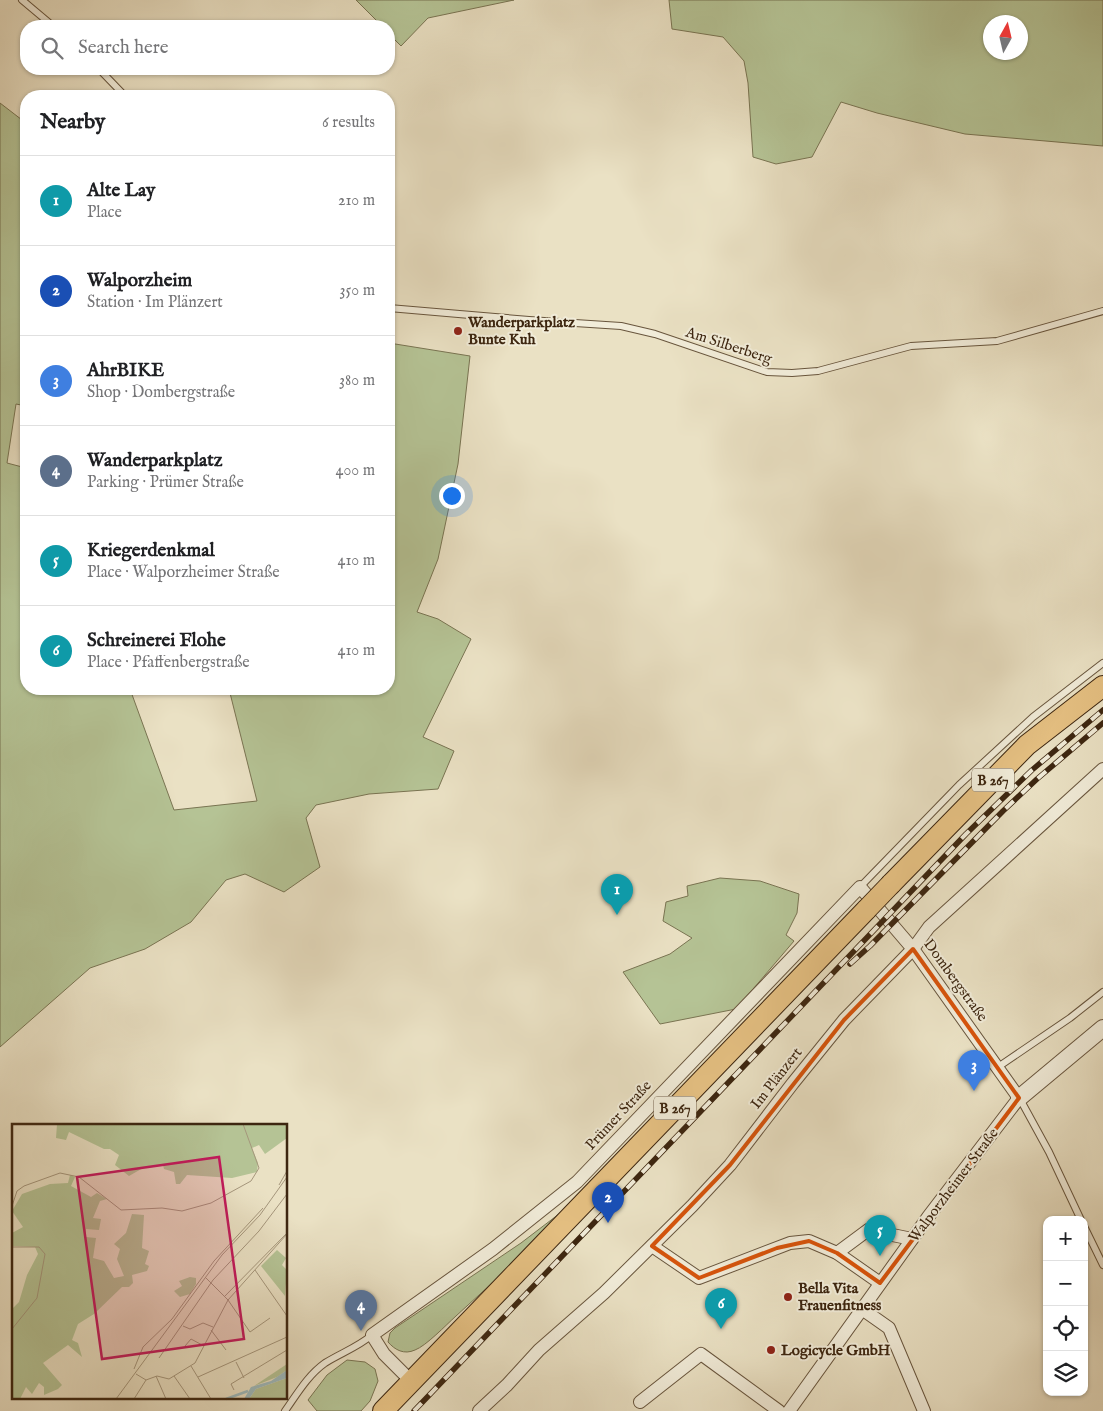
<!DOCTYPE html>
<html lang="en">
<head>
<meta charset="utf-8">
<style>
	:root { --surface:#fff; --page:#f6f6f6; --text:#202124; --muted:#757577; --line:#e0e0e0; --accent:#2563eb }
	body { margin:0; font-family:"IM FELL English",serif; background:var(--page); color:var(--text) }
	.controls { position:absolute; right:15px; bottom:15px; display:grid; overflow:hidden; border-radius:10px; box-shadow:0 1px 4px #0004 }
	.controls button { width:45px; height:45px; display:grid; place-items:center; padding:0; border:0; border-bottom:1px solid var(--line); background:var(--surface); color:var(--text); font:25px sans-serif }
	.compass { position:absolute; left:983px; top:15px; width:45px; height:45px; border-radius:50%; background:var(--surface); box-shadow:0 1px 4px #0004; rotate:8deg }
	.you { position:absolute; left:451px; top:495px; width:18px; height:18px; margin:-12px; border:4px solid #fff; border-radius:50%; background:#1a73e8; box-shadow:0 0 0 8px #1a73e833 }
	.badge { display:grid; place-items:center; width:32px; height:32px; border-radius:50%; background:var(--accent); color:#fff; font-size:16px; font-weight:700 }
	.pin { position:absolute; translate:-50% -41px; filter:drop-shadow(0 1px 2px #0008) }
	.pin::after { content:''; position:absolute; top:26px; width:18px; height:15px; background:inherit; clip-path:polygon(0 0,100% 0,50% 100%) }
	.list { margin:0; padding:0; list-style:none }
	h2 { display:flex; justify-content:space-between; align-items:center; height:65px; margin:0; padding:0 20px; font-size:21px }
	h2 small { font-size:16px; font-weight:400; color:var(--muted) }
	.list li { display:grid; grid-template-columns:32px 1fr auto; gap:15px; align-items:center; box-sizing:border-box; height:90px; padding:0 20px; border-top:1px solid var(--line) }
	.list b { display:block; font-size:19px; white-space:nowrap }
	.list p { margin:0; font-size:16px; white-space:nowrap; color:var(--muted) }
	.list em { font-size:16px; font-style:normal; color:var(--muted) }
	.icon { flex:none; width:28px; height:28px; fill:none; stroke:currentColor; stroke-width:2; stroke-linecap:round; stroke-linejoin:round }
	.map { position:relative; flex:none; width:1103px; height:1411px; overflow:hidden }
	.search { position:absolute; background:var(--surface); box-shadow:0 1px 4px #0004; left:20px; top:20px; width:375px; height:55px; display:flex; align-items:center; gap:12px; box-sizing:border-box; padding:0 18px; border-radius:20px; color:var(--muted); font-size:19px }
	.panel { position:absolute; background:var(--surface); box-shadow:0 1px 4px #0004; left:20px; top:90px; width:375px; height:605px; border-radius:20px }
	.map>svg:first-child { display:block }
	.green { fill:#b5c395; stroke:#797452; fill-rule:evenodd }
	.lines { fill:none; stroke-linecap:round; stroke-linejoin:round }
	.service-casing { stroke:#68553d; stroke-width:8 }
	.minor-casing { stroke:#68553d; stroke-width:14 }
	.tertiary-casing { stroke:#68553d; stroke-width:18 }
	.primary-casing { stroke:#3d2610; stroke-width:22 }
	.service { stroke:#f1ecd9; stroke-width:6 }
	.minor { stroke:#f1ecd9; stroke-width:12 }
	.tertiary { stroke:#f1ecd9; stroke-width:16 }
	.primary { stroke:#e5c082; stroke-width:20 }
	.rail-casing { stroke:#3d2610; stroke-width:5.5 }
	.rail { stroke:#f1ecd9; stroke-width:4; stroke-dasharray:11; stroke-linecap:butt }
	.primary-bridge-casing { stroke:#3d2610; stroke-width:22; stroke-linecap:butt }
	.primary-bridge { stroke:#e5c082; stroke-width:20 }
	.marked { fill:none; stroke:#d7540c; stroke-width:4; stroke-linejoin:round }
	.poi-dot { fill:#8f2418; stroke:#f1ecd9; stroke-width:2 }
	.labels { text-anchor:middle; stroke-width:4; stroke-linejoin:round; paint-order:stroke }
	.shield { fill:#f1ecd9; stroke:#73614c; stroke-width:1 }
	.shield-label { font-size:14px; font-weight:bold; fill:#3d2610 }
	.poi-label { font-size:15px; font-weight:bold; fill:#3d2610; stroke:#f1ecd9; text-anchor:start }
	.street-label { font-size:15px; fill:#3d2610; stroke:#f1ecd9 }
	.inset-river { fill:none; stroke:#9dbbbf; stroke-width:2.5 }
	.inset-road { fill:none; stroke:#a5967c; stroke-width:1 }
	.view { fill:#c2185b; fill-opacity:0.15; stroke:#c2185b; stroke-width:2.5 }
	.inset-edge { fill:none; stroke:#3d2610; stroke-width:2.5 }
</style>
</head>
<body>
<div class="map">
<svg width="1103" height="1411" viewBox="0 0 1103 1411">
	<rect width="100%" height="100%" fill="#eae1c4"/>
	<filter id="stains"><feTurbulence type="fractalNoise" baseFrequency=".004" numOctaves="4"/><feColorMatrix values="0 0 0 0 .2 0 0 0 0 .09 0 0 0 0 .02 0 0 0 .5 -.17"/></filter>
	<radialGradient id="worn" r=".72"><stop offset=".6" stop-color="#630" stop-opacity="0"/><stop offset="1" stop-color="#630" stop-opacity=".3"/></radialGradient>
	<g class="green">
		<polygon points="356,0 514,0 428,18 401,46 389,34 389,26 382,26"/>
		<path d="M669 0H1103V146L965 134 877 113 841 102 812 157 776 164 753 157 748 83 744 61 723 37 672 29ZM1020 22V52H990V22Z"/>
		<polygon points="0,103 26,123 26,406 16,404 7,463 26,468 26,689 130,689 174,810 257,801 229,689 389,689 389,343 470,356 458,464 438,559 417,612 438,619 471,639 423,737 454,751 438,789 369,794 316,805 306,818 320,867 284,892 245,874 226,880 191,922 145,949 90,968 0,1047"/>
		<polygon points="720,878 760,881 799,894 797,913 786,935 794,941 736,1009 660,1024 623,972 670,954 692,938 663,921 666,902 688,896 687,886"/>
		<path d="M572 1204C535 1243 496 1280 456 1316 446 1325 426 1346 415 1350 404 1355 395 1350 388 1342L390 1333 395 1328 521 1243Z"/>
		<polygon points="347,1360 365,1362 375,1369 378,1381 370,1401 361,1411 317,1411 308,1400 327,1375"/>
	</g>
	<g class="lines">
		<defs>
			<g id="service">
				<polyline points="22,0 53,26"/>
				<polyline points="99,69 125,96"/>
				<polyline points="389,308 529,320 621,326 655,334 767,372 792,373 818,371 911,346 997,341 1103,311"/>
				<polyline points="860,887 959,785 1033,717 1103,663"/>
				<polyline points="998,1067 1070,1018 1103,992"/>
				<polyline points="1020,1099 1049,1152 1081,1220"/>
				<polyline points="1084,1226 1103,1265"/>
				<path d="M285 1411C297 1394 308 1375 325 1363 341 1353 358 1347 372 1335"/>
			</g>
			<g id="minor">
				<polyline points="652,1246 699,1278 790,1243 809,1241 837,1253 880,1283"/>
				<polyline points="837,1253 868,1230 912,1239"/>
				<polyline points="862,1309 889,1328 924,1411"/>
				<polyline points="412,1382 384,1354 372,1335 493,1249 577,1182 860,887 913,949 1019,1098 928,1217 789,1411"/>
				<polyline points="640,1402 701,1354 779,1411"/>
				<polyline points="479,1411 507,1385 539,1350 604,1293 692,1206 730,1165 793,1083 844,1020 913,949 929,927 1103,769"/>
			</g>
			<polyline id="tertiary" points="1019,1098 1103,1028"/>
			<g id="primary">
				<polyline points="891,884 1027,745 1103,686"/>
				<polyline points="383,1411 867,909"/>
			</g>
		</defs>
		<use href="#service" class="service-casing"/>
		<use href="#minor" class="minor-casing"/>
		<use href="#tertiary" class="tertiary-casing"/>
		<use href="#primary" class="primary-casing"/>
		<use href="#service" class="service"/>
		<use href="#minor" class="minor"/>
		<use href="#tertiary" class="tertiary"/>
		<use href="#primary" class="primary"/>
		<defs>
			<g id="rail">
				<polyline points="850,964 870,946 1003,811 1037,779 1103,723"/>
				<polyline points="414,1411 966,834 1032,770 1103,710"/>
			</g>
		</defs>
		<use href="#rail" class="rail-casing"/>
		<use href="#rail" class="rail"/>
		<defs>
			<polyline id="primary-bridge" points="867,909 891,884"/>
		</defs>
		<use href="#primary-bridge" class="primary-bridge-casing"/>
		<use href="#primary-bridge" class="primary-bridge"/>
	</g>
	<path class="marked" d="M913 949 1019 1098 880 1283 837 1253 809 1241 777 1248 699 1278 652 1246 730 1165 844 1020Z"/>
	<g class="poi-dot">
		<circle cx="458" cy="331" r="5"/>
		<circle cx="788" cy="1297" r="5"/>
		<circle cx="771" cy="1350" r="5"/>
	</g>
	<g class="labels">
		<g class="shield">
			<rect x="972" y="768.5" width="42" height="23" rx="4"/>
			<rect x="654" y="1096.5" width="42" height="23" rx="4"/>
		</g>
		<g class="shield-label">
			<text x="993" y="785">B 267</text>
			<text x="675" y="1113">B 267</text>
		</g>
		<g class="poi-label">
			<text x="468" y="327">Wanderparkplatz<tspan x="468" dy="17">Bunte Kuh</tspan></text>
			<text x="798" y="1293">Bella Vita<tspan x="798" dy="17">Frauenfitness</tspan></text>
			<text x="781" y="1355">Logicycle GmbH</text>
		</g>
		<g class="street-label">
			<text transform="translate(729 345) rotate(18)" y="5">Am Silberberg</text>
			<text transform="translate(956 980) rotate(54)" y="5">Dombergstraße</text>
			<text transform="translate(776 1078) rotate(-52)" y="5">Im Plänzert</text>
			<text transform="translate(618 1115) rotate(-47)" y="5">Prümer Straße</text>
			<text transform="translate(953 1185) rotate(-53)" y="5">Walporzheimer Straße</text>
		</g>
	</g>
	<g transform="translate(12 1124)">
		<rect width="275" height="275" fill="#eae1c4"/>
		<path d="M45 0H275V14L253 30 247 21 240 24 246 39 245 48 220 54 175 51 168 60H164L162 48 152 45 151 41 131 44 117 52 103 41 107 31 98 25H92L57 8 54 16 44 14ZM58 51 63 53 59 62 79 73 85 69 95 75 88 77 81 94 89 95 87 106 74 105V113L84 114 81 134 92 137 102 154 112 152 105 135 108 125 102 120 114 109 120 90 132 91 130 124 137 127 133 140 137 142 135 147 120 151 121 159 117 163H110L82 190 66 200 60 216 66 219 70 233 56 221 31 239 50 261 46 265 32 271V263L27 259 20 270 14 263 8 275H0V185L7 178 15 151 26 130 23 123 0 122V109L11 103 0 87 10 70 38 60 56 59ZM265 126 274 134 270 141 275 146 273 172 249 142ZM178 153 184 154V160L178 170 168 173 162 167 170 162 167 157ZM275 240V246L265 253 242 262ZM275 254V275H237L244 265Z" fill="#b5c395"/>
		<path d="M275 246V254L244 265 237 275H232L239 263 259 257Z" fill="#9dbbbf"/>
		<path class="inset-river" d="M214 275 236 267"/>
		<path class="inset-road" d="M267 61 275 47M0 82 5 67 12 62 48 49 67 53 109 86 150 84 170 87 199 79 239 57 247 44 231 0M0 123H27L33 130 25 174 0 205M243 146 275 192M193 153 216 176 238 208 258 194M212 173 274 110M171 202 178 205 191 199 201 203M199 206 214 226M173 222 179 215 192 222M147 234 201 156 247 107 275 70M224 238 232 254M179 242 199 275M122 245 131 223 160 195 202 137 251 84M124 250 134 256 145 252 157 255 183 239 216 176 275 110M144 252 154 275M162 252 178 275M186 253 275 213M222 266 219 260 275 226M104 275 210 131 248 91 275 53M122 275 134 256"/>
		<path class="view" d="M207 33 232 215 90 235 65 53Z"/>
		<rect width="275" height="275" class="inset-edge"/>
	</g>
	<rect width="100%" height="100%" filter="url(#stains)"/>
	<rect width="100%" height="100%" fill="url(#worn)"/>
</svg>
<div class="controls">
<button>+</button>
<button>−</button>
<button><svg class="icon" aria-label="locate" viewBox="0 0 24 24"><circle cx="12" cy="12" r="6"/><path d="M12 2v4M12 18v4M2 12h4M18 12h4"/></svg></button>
<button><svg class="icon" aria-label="layers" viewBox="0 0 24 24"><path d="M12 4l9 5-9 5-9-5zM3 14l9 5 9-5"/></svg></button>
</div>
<svg class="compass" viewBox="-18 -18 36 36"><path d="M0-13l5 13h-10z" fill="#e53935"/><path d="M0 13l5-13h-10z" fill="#757577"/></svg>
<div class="you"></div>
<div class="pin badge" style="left:617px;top:915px;background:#0f9aa8">1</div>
<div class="pin badge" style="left:608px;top:1223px;background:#1a4fb4">2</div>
<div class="pin badge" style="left:974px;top:1091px;background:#3f7fe0">3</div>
<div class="pin badge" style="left:361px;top:1331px;background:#5c6f8a">4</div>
<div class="pin badge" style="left:880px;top:1256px;background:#0f9aa8">5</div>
<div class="pin badge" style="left:721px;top:1329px;background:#0f9aa8">6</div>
<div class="search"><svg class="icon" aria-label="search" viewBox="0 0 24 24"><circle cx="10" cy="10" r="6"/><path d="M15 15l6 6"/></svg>Search here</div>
<section class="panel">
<h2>Nearby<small>6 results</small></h2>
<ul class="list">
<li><span class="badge" style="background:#0f9aa8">1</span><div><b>Alte Lay</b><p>Place</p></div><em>210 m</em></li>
<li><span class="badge" style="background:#1a4fb4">2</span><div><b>Walporzheim</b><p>Station · Im Plänzert</p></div><em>350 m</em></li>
<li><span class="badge" style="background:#3f7fe0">3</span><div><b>AhrBIKE</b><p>Shop · Dombergstraße</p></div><em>380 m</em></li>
<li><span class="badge" style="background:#5c6f8a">4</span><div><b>Wanderparkplatz</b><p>Parking · Prümer Straße</p></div><em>400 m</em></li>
<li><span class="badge" style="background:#0f9aa8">5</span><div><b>Kriegerdenkmal</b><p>Place · Walporzheimer Straße</p></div><em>410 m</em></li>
<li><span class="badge" style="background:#0f9aa8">6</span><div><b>Schreinerei Flohe</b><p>Place · Pfaffenbergstraße</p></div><em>410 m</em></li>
</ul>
</section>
</div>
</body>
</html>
